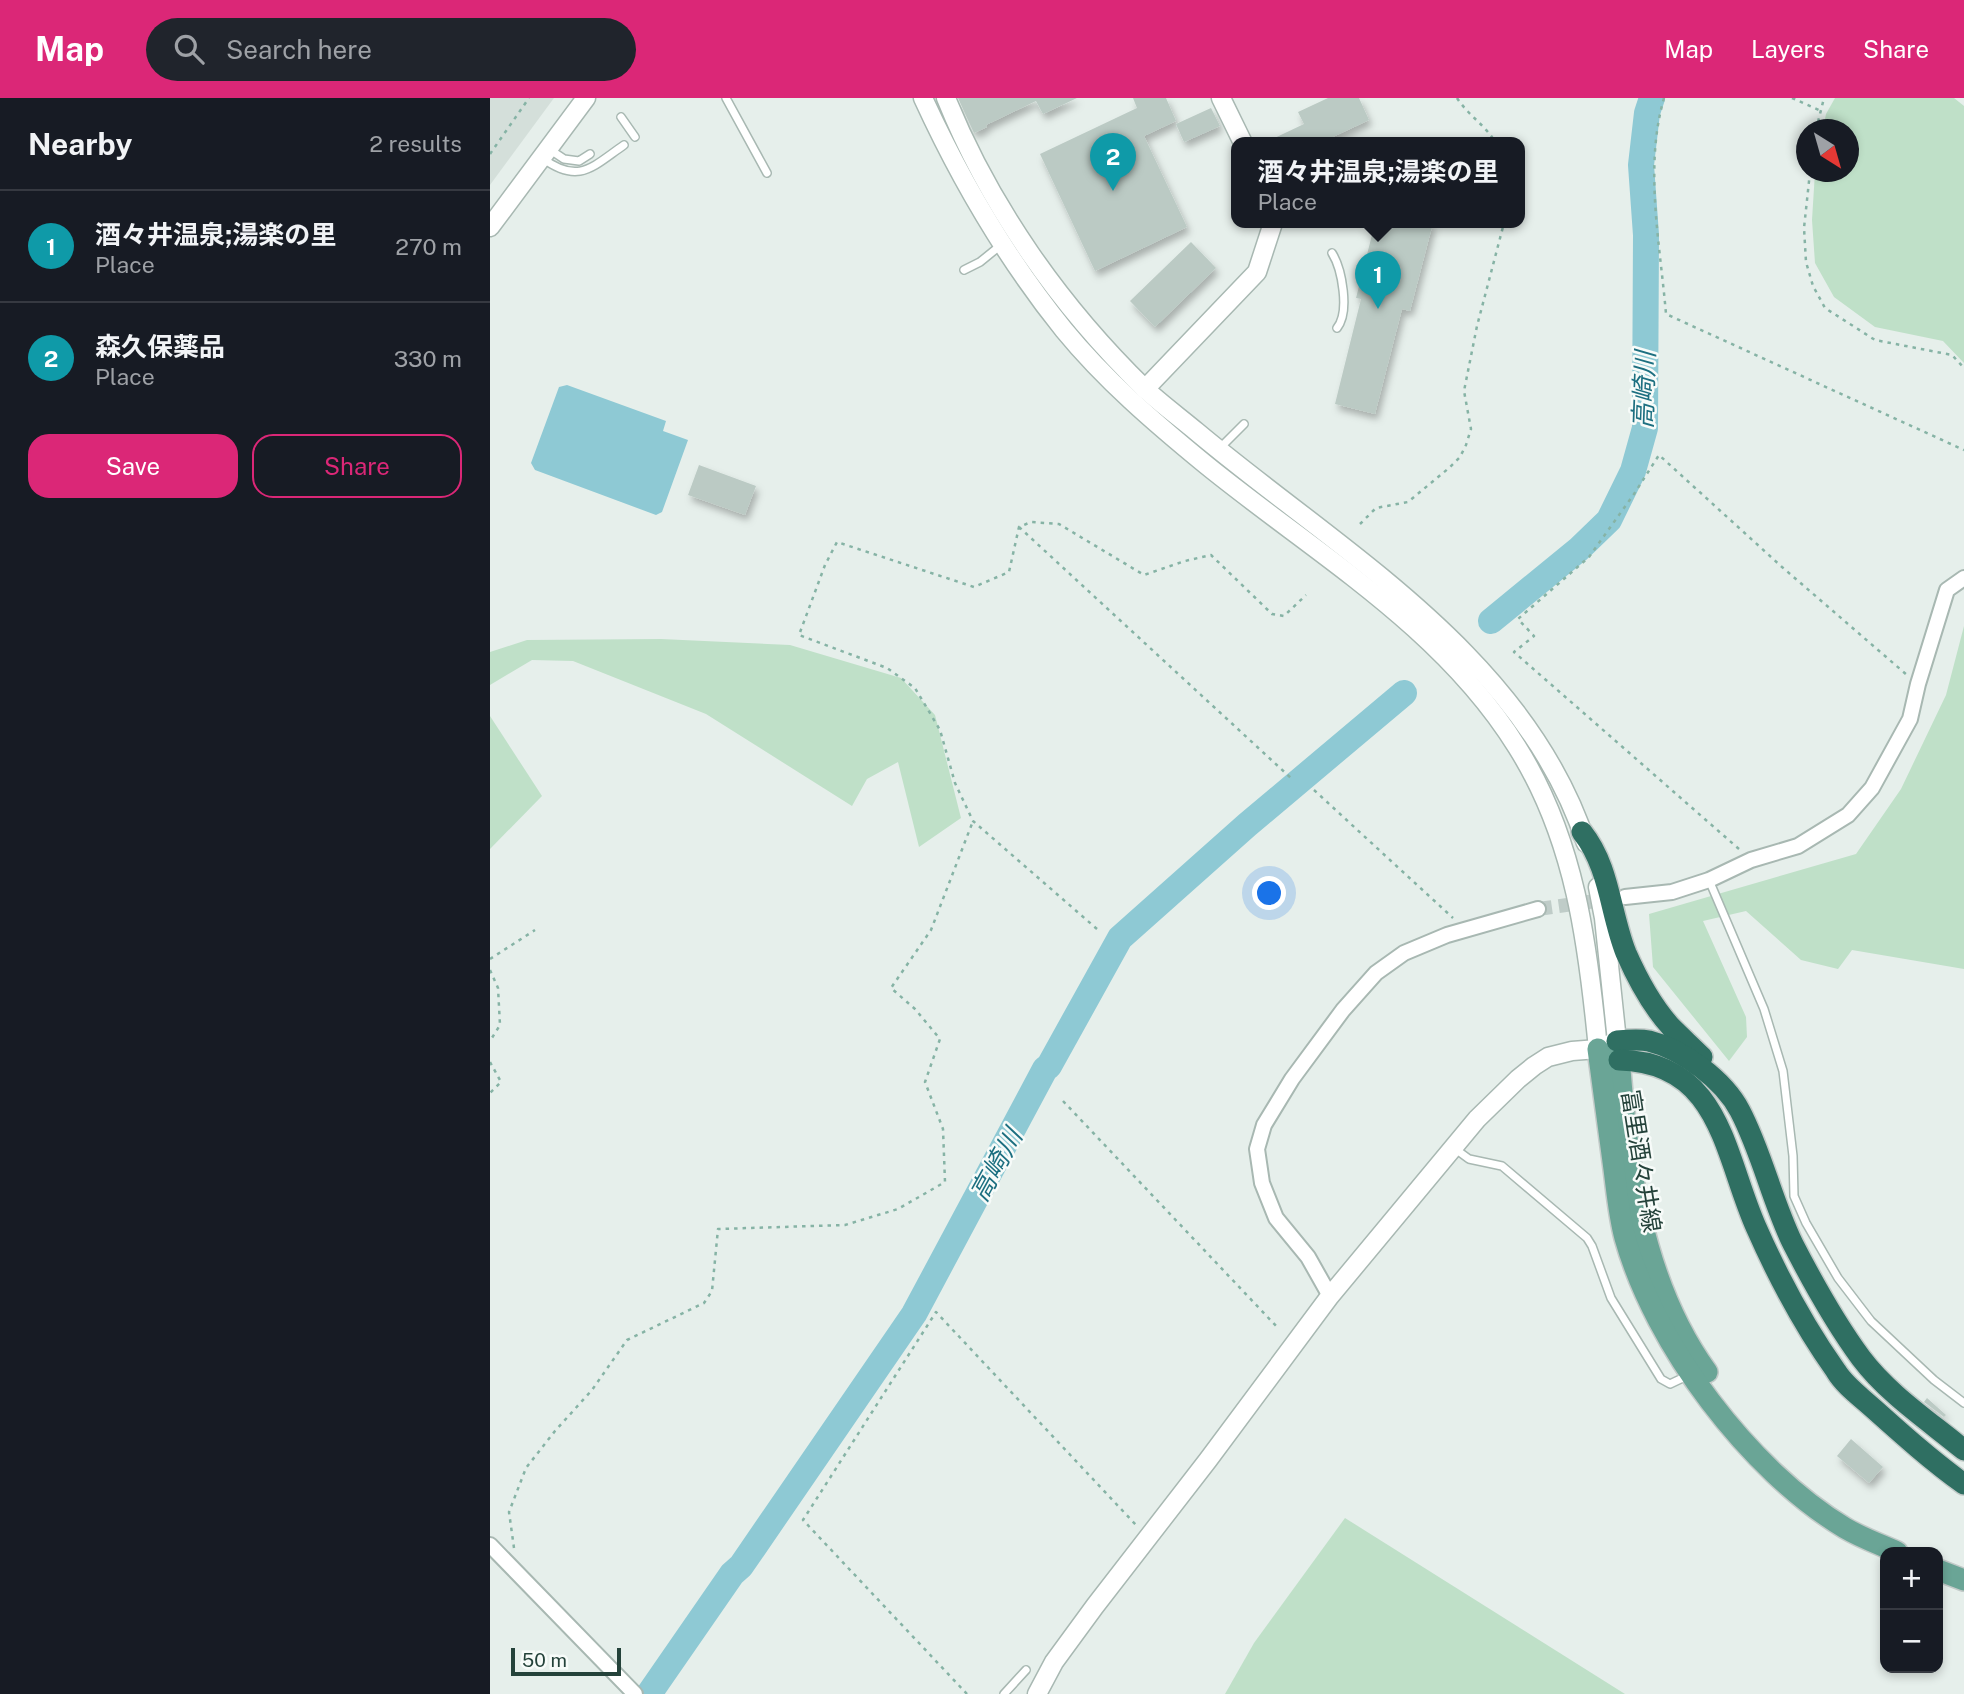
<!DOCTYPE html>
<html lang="en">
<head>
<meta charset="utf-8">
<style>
	:root { --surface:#171b24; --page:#20242c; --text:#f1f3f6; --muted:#9ea1a6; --line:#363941; --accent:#db2777 }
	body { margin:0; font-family:"Public Sans","Noto Sans JP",sans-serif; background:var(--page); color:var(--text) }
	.controls { position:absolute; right:21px; bottom:21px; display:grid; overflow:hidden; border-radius:14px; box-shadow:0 4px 10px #0003 }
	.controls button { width:63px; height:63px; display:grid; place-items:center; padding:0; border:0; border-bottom:2px solid var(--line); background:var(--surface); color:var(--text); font:35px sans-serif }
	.compass { position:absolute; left:1306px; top:21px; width:63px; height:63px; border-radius:50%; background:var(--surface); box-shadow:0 4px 10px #0003; rotate:143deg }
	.scale { position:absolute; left:21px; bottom:18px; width:110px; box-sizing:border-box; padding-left:7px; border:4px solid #24423a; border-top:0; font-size:19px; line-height:24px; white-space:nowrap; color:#24423a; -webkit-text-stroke:5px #f7fbf9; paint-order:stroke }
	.you { position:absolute; left:780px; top:796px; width:24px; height:24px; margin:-18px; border:5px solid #fff; border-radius:50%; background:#1a73e8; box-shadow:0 0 0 10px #1a73e833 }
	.badge { display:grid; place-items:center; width:46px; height:46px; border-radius:50%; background:var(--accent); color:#fff; font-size:23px; font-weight:700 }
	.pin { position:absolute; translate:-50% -58px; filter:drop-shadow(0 2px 4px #0008) }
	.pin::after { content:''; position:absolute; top:37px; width:24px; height:21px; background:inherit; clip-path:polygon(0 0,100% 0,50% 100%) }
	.popup { position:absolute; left:741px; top:39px; width:294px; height:91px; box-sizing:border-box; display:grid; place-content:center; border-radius:14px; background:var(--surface); filter:drop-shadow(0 2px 5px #0005); font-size:23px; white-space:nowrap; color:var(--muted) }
	.popup b { font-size:26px; color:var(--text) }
	.popup::after { content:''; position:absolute; left:50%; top:100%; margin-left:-14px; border:14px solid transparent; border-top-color:var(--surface) }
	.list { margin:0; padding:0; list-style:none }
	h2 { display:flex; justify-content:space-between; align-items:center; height:91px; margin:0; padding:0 28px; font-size:30px }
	h2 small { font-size:23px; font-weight:400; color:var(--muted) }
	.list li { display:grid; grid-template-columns:46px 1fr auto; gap:21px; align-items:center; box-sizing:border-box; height:112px; padding:0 28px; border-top:2px solid var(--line) }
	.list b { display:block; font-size:26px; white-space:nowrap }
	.list p { margin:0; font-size:23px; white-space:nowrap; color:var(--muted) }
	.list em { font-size:23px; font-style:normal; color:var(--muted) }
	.actions { display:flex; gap:14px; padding:21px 28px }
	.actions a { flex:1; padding:16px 0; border:2px solid var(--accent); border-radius:21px; text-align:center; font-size:24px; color:var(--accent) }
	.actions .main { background:var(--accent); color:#fff }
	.icon { flex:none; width:38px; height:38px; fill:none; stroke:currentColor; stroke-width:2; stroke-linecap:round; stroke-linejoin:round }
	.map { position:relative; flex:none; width:1474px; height:1596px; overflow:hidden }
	header { display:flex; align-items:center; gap:42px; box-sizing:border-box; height:98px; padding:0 35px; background:var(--accent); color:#fff }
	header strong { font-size:33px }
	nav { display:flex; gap:38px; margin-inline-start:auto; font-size:24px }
	.search { width:490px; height:63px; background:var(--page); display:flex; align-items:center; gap:18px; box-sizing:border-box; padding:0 24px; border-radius:38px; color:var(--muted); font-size:26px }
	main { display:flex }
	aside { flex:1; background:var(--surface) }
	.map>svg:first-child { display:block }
	.built { fill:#d4dfda }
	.green { fill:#bfe0c8 }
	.water { fill:#8ec9d4 }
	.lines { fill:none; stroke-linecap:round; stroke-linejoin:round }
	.river { stroke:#8ec9d4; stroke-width:26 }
	.building { fill:#bbcac4; filter:url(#shadow) }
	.minor-tunnel { stroke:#bfccc8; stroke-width:14; stroke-dasharray:14 7; stroke-linecap:butt }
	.service-casing { stroke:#a8b8b2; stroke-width:10 }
	.minor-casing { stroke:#a8b8b2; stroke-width:18 }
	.tertiary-casing { stroke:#a8b8b2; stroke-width:21 }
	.primary-casing { stroke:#c2cac8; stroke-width:24 }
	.motorway-casing { stroke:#c2cac8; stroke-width:24 }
	.path { stroke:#86b3a5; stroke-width:2.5; stroke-dasharray:3.5 5; stroke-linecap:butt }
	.service { stroke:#fff; stroke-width:7 }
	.minor { stroke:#fff; stroke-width:14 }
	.tertiary { stroke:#fff; stroke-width:18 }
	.primary { stroke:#6aa596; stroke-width:21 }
	.motorway { stroke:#2f6f62; stroke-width:21 }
	.labels { text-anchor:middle; stroke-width:5; stroke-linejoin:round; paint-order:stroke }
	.street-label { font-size:24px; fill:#24423a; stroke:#f7fbf9 }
	.water-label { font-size:26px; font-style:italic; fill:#1c6f80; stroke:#f7fbf9 }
</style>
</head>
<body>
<header>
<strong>Map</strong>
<div class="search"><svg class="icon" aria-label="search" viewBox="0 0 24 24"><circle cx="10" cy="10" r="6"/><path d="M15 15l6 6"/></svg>Search here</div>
<nav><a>Map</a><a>Layers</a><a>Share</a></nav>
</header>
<main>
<aside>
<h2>Nearby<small>2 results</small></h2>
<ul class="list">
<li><span class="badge" style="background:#0f9aa8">1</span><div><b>酒々井温泉;湯楽の里</b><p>Place</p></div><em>270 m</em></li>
<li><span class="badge" style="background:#0f9aa8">2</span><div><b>森久保薬品</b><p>Place</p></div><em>330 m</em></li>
</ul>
<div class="actions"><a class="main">Save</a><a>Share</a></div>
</aside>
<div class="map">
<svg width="1474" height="1596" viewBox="0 0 1474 1596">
	<defs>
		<filter id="shadow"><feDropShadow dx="3" dy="5.5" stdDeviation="3.5" flood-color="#0004"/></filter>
	</defs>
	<rect width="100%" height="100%" fill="#e6efeb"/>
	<polygon class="built" points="0,0 64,0 0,87"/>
	<g class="green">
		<polygon points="1345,0 1464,0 1474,8 1474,265 1453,243 1385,229 1344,199 1325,165 1322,122 1325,74 1358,74 1358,32 1333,31 1336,16"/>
		<polygon points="1474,528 1474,871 1362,852 1348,871 1311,862 1256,813 1213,823 1256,919 1257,939 1239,963 1163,869 1159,816 1366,756 1411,691 1456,597"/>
		<polygon points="171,541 300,547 411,580 445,617 471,720 429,749 408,664 377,681 362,708 216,616 83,563 42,562 0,587 0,554 37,542"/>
		<polygon points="0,618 52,698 0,751"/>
		<polygon points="855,1420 1135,1596 735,1596 764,1545"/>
	</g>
	<polygon class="water" points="77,287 176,323 173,333 198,342 172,414 166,417 45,372 41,365 69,289"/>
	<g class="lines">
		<g class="river">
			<polyline points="1001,523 1089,451 1119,422 1143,373 1155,330 1156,137 1151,67 1157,15 1162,0"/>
			<polyline points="159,1596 242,1476 251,1468 424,1216 555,971 559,968 630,840 757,727 914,595"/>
		</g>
	</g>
	<g class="building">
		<polygon points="468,0 587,0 553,16 546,3 496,27 497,29 484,35"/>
		<polygon points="643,0 676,0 686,23 654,38 697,129 605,173 550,56 647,10"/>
		<polygon points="838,0 869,0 879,22 830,45 774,45 814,26 808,14"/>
		<polygon points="721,10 730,28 694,44 686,26"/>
		<polygon points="885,125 943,125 920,213 912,211 885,316 845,306 871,201 866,200"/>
		<polygon points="701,144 726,170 665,229 640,203"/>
		<polygon points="209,367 266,388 255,417 198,397"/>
		<polygon points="1437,1300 1456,1317 1454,1319 1434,1304"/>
		<polygon points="1361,1341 1393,1369 1379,1385 1347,1358"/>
	</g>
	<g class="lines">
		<polyline class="minor-tunnel" points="1048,811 1120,801"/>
		<defs>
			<g id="service">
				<polyline points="236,0 277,75"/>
				<polyline points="131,19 145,39"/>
				<polyline points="59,51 74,61 89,63 100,56"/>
				<path d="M52 60C89 87 102 69 134 47"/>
				<path d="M842 155C852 171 860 214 847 230"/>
				<polyline points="474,172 490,164 511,147"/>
				<polyline points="730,350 754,326"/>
				<polyline points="1219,782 1274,911 1293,973 1303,1058 1304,1098 1316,1125 1348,1180 1381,1223 1444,1282 1474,1305"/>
				<polyline points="964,1050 979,1061 1012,1068 1097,1140 1102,1148 1121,1200 1171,1281 1180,1286 1199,1277"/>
				<polyline points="514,1596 536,1572"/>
			</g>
			<g id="minor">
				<polyline points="1135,799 1182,794 1219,782 1261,762 1308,748 1358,717 1382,690 1420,621 1428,586 1457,492 1474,480"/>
				<polyline points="840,1198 818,1159 786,1120 772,1085 767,1051 774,1027 802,981 853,912 886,875 914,855 957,837 1048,811"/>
				<polyline points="0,1447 145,1596"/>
			</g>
			<g id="tertiary">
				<path d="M433 0C471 83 517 161 574 232 615 282 665 325 715 366 823 454 952 528 1027 649 1085 741 1098 846 1108 951"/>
				<path d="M456 0C500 109 570 208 654 290 670 305 689 319 707 334 849 453 1035 558 1096 745"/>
				<polyline points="731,0 753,45"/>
				<polyline points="0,129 96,0"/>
				<polyline points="655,291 767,174 783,125"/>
				<polyline points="547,1596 564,1564 605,1508 718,1362 840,1198 987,1021 1028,981 1044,968 1058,959 1082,953 1108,951 1127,943 1114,820 1108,789"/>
			</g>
			<g id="primary">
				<path d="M1128 945C1136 1057 1149 1180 1217 1274"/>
				<path d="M1108 951C1113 991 1119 1031 1124 1071 1127 1094 1129 1118 1135 1140 1165 1247 1259 1372 1355 1430 1372 1440 1389 1446 1407 1454"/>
				<polyline points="1448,1472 1474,1482"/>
			</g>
			<g id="motorway">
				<path d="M1092 734C1120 769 1120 815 1136 855 1147 880 1162 908 1181 929 1191 939 1202 949 1212 959"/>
				<path d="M1127 943C1138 942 1149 941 1159 943 1192 951 1234 982 1250 1013 1272 1055 1282 1103 1303 1146 1322 1183 1346 1226 1371 1260 1398 1296 1439 1323 1474 1352"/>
				<path d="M1129 962C1231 964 1234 1057 1266 1129 1288 1179 1314 1228 1346 1273 1355 1288 1371 1299 1384 1311 1413 1337 1442 1363 1474 1386"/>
			</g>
		</defs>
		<use href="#service" class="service-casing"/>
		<use href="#minor" class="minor-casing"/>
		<use href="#tertiary" class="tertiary-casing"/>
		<use href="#primary" class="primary-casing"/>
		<use href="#motorway" class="motorway-casing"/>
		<g class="path">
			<path d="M967 0C978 17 995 27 1006 45"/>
			<path d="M1174 0C1154 69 1170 145 1176 216L1474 352"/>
			<polyline points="1302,0 1329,12"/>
			<polyline points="1326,32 1334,0"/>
			<polyline points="0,56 39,0"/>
			<polyline points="1320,74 1314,130 1316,164 1323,188 1335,210 1385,242 1462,257 1474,270"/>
			<polyline points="870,426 886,410 918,404 959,370 970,359 976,347 981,331 974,293 987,228 1014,125"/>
			<polyline points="529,429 802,681"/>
			<polyline points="824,692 963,820"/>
			<polyline points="1249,751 1024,554 1044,538 1028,521 1099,459 1144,396 1169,357 1292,469 1417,577"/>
			<polyline points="607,831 483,723 465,685 450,632 425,590 397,570 309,537 335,467 347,444 484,489 519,474 529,429 541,424 569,426 654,477 695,463 721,457 782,516 794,518 816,497"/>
			<polyline points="0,861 45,832"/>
			<polyline points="0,872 8,890 10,927 0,943"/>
			<polyline points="0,964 11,984 0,995"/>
			<polyline points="573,1003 788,1230"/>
			<polyline points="24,1450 19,1414 36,1370 65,1333 102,1292 137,1242 214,1205 222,1193 228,1131 355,1127 408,1111 455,1084 453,1031 435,984 450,941 425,911 401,890 441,832 483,723"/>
			<polyline points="477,1596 313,1422 446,1214 646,1427"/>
		</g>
		<use href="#service" class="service"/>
		<use href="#minor" class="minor"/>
		<use href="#tertiary" class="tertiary"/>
		<use href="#primary" class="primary"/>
		<use href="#motorway" class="motorway"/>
	</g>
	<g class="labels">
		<g class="street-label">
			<text transform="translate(1151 1063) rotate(81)" y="8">富里酒々井線</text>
		</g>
		<g class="water-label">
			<text transform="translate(1154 292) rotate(-88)" y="9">高崎川</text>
			<text transform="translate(506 1067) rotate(-61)" y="9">高崎川</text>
		</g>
	</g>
</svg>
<div class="controls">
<button>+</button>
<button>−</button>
</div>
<svg class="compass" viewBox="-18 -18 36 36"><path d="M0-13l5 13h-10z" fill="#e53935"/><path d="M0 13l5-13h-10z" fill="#9ea1a6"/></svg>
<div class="scale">50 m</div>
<div class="you"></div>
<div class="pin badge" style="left:888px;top:211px;background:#0f9aa8">1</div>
<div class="popup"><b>酒々井温泉;湯楽の里</b>Place</div>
<div class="pin badge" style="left:623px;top:93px;background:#0f9aa8">2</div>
</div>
</main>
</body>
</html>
